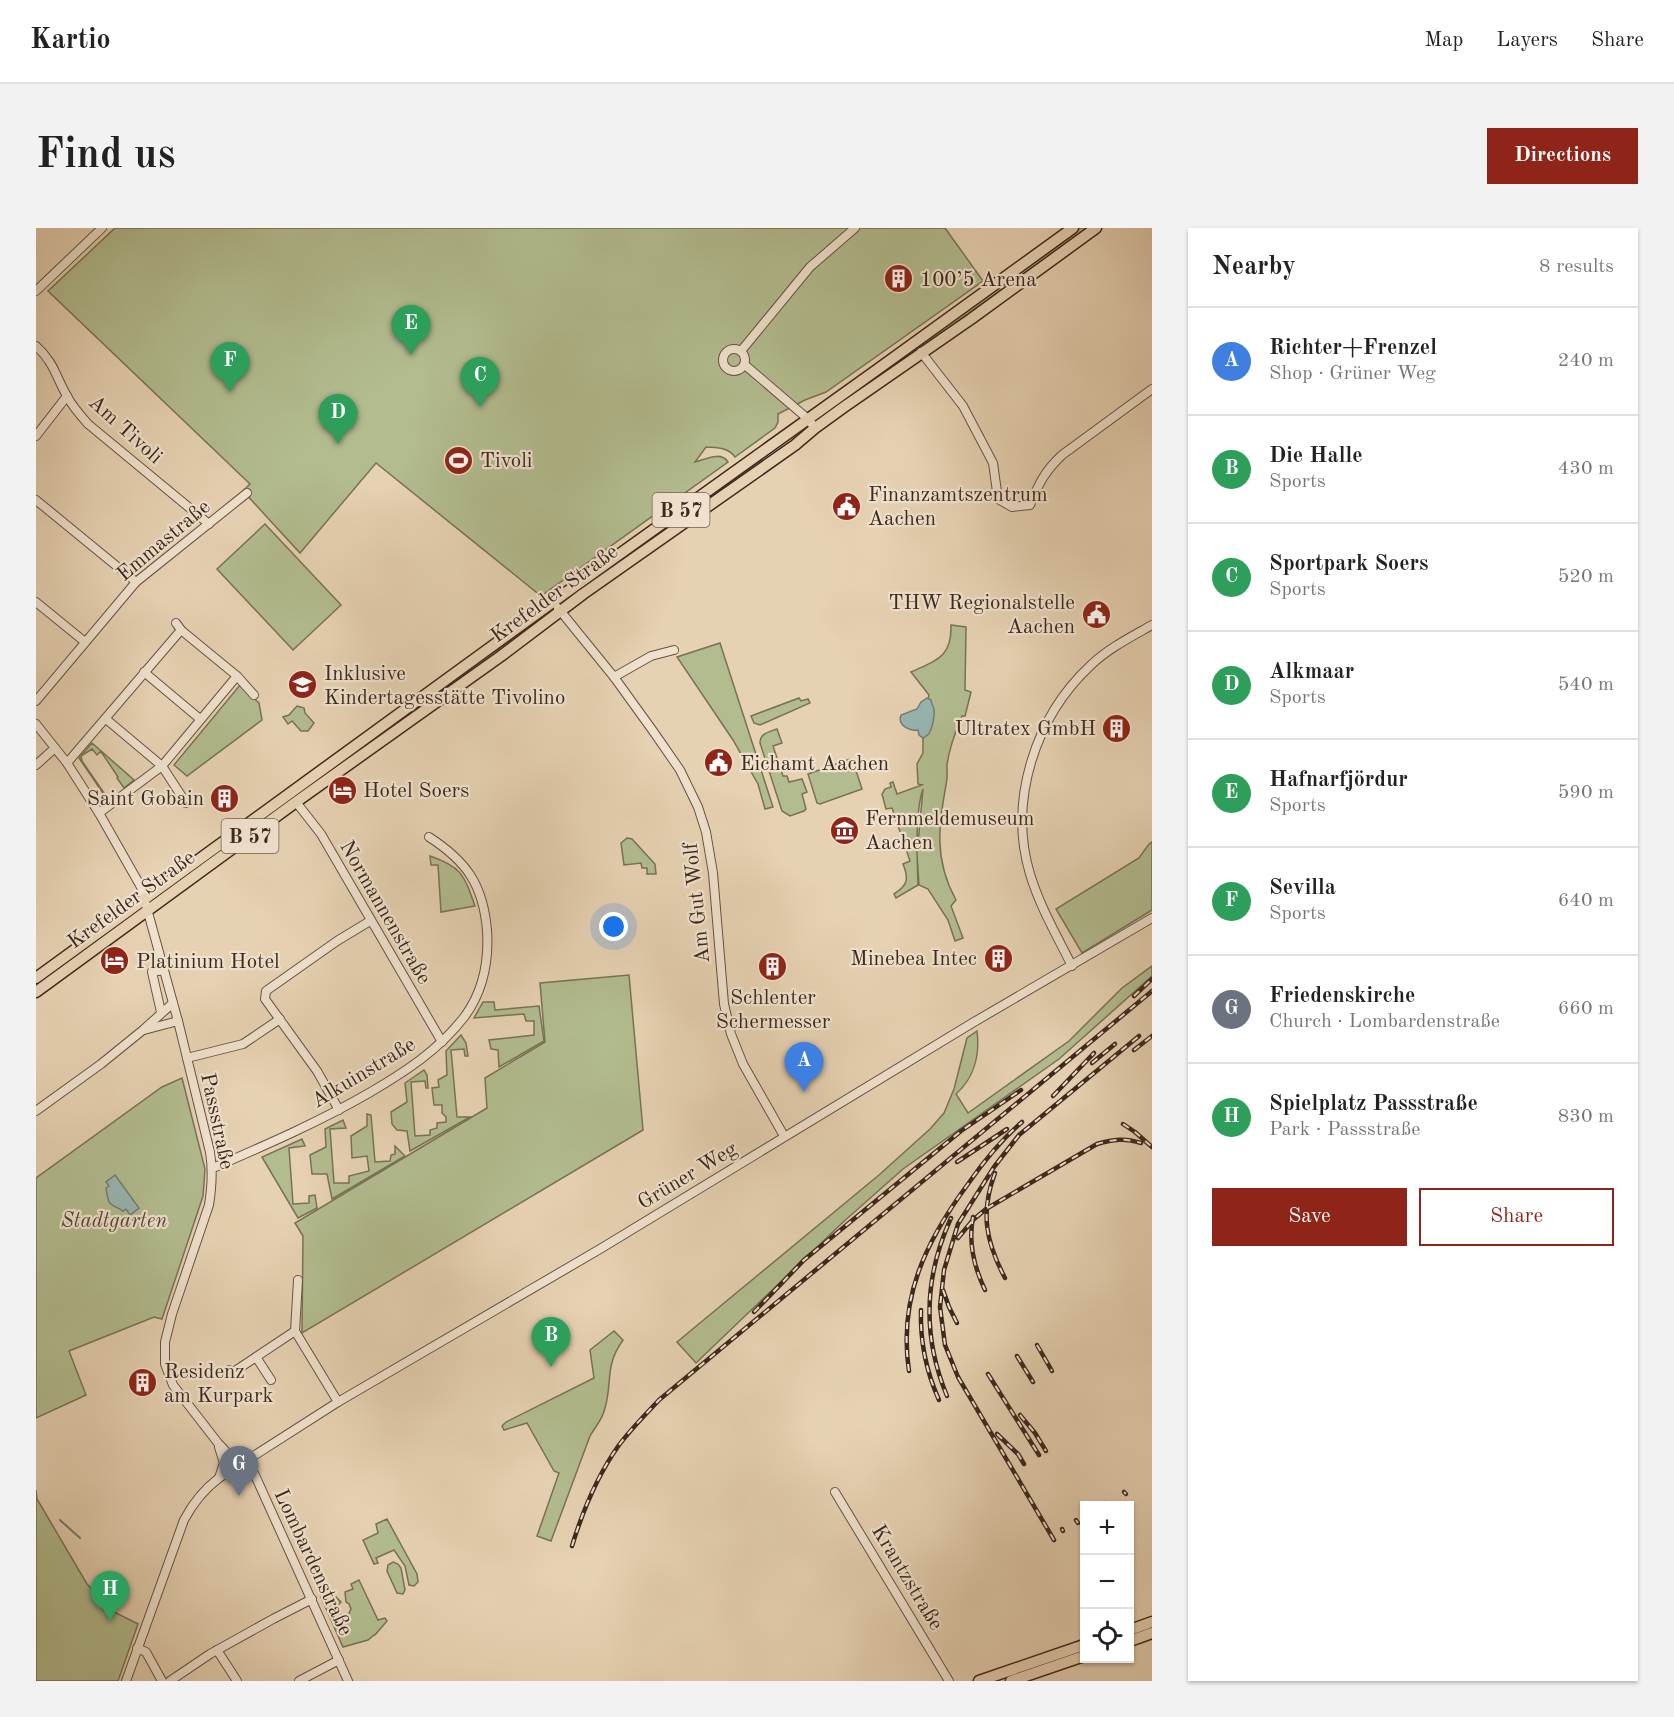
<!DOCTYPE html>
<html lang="en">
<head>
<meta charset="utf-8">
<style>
	:root { --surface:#fff; --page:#f2f2f2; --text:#222; --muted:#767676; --line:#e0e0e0; --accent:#8f2418 }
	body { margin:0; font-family:"Old Standard TT",serif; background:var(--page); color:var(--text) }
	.controls { position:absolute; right:18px; bottom:18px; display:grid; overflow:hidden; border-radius:0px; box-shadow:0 2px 4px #0004 }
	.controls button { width:54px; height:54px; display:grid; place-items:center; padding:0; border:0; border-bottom:2px solid var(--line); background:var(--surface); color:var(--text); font:30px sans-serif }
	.you { position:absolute; left:578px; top:699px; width:21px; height:21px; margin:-15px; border:4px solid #fff; border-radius:50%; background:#1a73e8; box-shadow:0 0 0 9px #1a73e833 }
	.badge { display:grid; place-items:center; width:39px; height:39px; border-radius:50%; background:var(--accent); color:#fff; font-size:20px; font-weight:700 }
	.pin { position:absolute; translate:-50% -50px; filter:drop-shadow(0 2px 3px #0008) }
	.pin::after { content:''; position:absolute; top:32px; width:21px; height:18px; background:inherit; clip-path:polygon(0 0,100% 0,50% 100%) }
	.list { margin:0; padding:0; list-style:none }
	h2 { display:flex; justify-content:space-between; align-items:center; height:78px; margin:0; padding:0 24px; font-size:26px }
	h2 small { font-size:20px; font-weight:400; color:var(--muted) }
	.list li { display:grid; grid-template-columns:39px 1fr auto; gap:18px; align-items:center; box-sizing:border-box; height:108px; padding:0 24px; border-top:2px solid var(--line) }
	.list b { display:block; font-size:22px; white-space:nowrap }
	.list p { margin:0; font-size:20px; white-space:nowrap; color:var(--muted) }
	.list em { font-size:20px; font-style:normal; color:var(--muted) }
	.actions { display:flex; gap:12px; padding:18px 24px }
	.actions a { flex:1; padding:14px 0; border:2px solid var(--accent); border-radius:0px; text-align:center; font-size:21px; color:var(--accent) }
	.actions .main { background:var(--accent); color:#fff }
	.icon { flex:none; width:33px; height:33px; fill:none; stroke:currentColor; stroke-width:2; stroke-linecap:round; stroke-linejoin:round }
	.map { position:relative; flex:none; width:1116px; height:1453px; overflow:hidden; border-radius:0px }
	header { display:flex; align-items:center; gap:36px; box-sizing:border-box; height:84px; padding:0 30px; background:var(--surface); border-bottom:2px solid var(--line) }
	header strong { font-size:28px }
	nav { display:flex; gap:33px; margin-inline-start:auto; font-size:21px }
	.intro { display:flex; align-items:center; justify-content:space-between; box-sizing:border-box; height:144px; padding:0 36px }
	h1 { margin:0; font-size:42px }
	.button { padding:15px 27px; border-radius:0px; background:var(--accent); color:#fff; font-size:21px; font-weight:700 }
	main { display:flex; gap:36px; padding:0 36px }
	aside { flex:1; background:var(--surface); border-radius:0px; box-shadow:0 2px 4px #0004 }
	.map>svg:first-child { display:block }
	.green { fill:#b2bc8f; stroke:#787256; stroke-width:1.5 }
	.water { fill:#97b6b2; stroke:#737d76; stroke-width:1.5 }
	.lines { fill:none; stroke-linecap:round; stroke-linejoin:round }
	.stream { stroke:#737d76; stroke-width:2 }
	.minor-casing { stroke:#675242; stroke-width:10 }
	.major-casing { stroke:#3d281d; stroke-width:13 }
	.minor { stroke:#efe1cd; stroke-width:8 }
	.major { stroke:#e6d1b2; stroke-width:10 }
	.rail-casing { stroke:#3d281d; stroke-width:4.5 }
	.rail { stroke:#efe1cd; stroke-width:2; stroke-dasharray:7; stroke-linecap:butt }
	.labels { text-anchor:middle; stroke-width:4.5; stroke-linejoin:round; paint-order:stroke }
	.shield { fill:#efe1cd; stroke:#726052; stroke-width:1.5 }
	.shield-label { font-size:20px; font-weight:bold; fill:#3d281d }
	.poi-label { font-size:21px; fill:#3d281d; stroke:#efe1cd; text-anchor:start }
	.street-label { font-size:21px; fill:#3d281d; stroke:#efe1cd }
	.park-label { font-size:21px; font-style:italic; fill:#544634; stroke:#efe1cd }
</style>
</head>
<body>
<header>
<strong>Kartio</strong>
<nav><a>Map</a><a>Layers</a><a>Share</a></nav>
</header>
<div class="intro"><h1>Find us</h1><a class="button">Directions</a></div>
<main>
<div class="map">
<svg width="1116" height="1453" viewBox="0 0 1116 1453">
	<rect width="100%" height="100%" fill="#e6d1b2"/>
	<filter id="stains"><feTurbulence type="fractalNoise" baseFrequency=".00333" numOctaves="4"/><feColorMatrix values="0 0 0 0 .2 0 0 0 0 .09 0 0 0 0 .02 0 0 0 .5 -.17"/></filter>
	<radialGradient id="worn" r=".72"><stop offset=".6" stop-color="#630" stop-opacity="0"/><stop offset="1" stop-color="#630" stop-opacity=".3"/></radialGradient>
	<g class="green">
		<path d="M79 0H909L947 53 790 164 769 172 742 186V194L739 200 699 229C692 219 681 220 670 219L659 234C670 231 685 223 692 234L505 368 340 235 264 325 207 263 214 256 12 63Z"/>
		<polygon points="1044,0 1052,0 792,186 790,184"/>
		<polygon points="229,296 305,377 257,422 181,341"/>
		<path d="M915 397 930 399 929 462 935 464 929 488H926C920 502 913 522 911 537 911 542 911 546 911 551 903 597 897 630 920 672L915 678 927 710 919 713 912 692 892 661 883 657 881 626 887 561C879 583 881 631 882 657L860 670 858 666C872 657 873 651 867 636L874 633 856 580 850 581 846 566 849 561 855 559 854 555 857 554 861 566 886 557 882 556 881 536 887 525V492L893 467 875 444C901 432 916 429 915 397Z"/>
		<polygon points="684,415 737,579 729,581 722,556 697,512 641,429"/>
		<polygon points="204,457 223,475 226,492 151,548 138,537"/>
		<polygon points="763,470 765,473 772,471 774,475 724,497 718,495 715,488"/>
		<polygon points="261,478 268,480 269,485 278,495 272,503 265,503 256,493 252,496 247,489 253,487"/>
		<path d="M741 501 746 515 737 518 747 548H751L753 554 766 551 771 564 766 566 770 581 768 583 754 588 746 583 724 515C724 505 733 504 741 501Z"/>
		<polygon points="56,515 98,552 88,560 81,550 82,549 66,525 64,524 61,527 56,521 45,528 46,533 68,565 72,568 71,571 43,530"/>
		<polygon points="814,531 817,533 826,561 784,576 781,575 772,546"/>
		<polygon points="591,610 596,611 617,634 619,636 620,646 611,646 611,640 606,640 605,635 588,637 585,615"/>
		<polygon points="1116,614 1116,682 1046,725 1020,681 1103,630 1113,616"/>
		<path d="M394 628C426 639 428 647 439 678L405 684 402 637H395Z"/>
		<path d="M1116 738V748L1023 831 867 941 805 996 660 1135 641 1114 843 947 894 901 908 885 918 861 931 810 941 803C944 827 938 850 920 866L932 885 1033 813 1086 760Z"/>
		<polygon points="593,747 607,902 266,1105 267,1008 259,995 451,880 449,850 509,814 504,755"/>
		<polygon points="447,774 458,774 459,782 503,778 508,813 463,839 462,822 455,821 453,812 498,807 498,793 490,793 488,786 438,790"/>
		<polygon points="425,807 430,815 432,828 429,828 428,821 415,822 421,889 434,889 374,923 371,903 361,902 356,896 355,884 371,874 369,855 388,842 391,847 392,860 390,860 389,853 375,854 379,908 394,907 394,902 401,900 401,895 410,894 410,889 406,885 406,877 398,877 396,860 403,859 402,852 411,847 410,823"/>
		<polygon points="146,850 169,941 167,968 126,1091 118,1089 33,1123 50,1167 0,1190 0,950 126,859"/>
		<polygon points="331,886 335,887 339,934 354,933 355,927 359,926 359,918 369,928 296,971 291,946 276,946 274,927 290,919 289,901 307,892 310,900 294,901 298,955 313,955 313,948 333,943 331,928 316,930 315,908 331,898"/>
		<polygon points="266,911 269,918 253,920 257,976 273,975 273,968 279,967 281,980 262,990 226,929"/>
		<path d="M578 1103 587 1112C568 1139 577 1152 569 1180 566 1193 560 1197 554 1208L515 1313 501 1308 523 1245 518 1243 491 1195 468 1202 466 1198 470 1194 558 1150 554 1122Z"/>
		<polygon points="0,1262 1,1271 51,1356 78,1384 102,1396 82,1453 0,1453"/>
		<polygon points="351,1291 381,1346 382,1354 378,1358 373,1357 369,1338 358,1322 340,1330 342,1335 338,1336 327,1312 342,1305 340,1296"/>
		<polygon points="357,1334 362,1336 365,1340 369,1362 367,1366 361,1365 351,1343 352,1337"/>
		<polygon points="323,1352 342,1392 349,1390 351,1393 339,1407 338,1407 332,1412 307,1419 285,1369 289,1367 292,1373 300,1369 305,1374 301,1378 302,1384 307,1388 312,1387 315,1381 313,1376 310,1374 309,1364 317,1361 315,1356"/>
	</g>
	<g class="water">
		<path d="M891 470 895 472C895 475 897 478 898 481 899 489 896 500 893 506L887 510 883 507 882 502C873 503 861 497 865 487L881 481 885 474Z"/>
		<path d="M79 947 103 980 94 987 90 981 87 983C71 974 73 978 70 960L73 958 70 954Z"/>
	</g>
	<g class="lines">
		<polyline class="stream" points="24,1292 44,1310"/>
		<defs>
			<g id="minor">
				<polyline points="0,63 66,0"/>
				<path d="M0 118C18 134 20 149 31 168 36 178 44 187 52 196L173 296"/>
				<circle cx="698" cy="132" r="11"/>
				<polyline points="705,123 774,39 819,0"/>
				<path d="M885 124 927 178 957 235 962 271 976 279 994 277C1003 255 1009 243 1026 227L1116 161"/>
				<polyline points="709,137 772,191 779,200"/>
				<polyline points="0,208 31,168"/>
				<polyline points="0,272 100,354"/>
				<polyline points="0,374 49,414"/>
				<polyline points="522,380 578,449 617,503 644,542 662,579 670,604 677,645 688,776 695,806 707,836 748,908"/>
				<polyline points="140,395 145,402 201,448 218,467"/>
				<polyline points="108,444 164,491"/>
				<polyline points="578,449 615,428 638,422"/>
				<polyline points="0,473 100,354 211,265"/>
				<polyline points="70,491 126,538 150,575"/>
				<path d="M0 496 31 535 63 585 105 659 142 793 174 924C177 942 176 958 173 977L136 1086 129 1114V1136L137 1157 182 1215 196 1230 218 1245 312 1453"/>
				<polyline points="31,535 145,402"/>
				<polyline points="0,537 19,520"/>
				<polyline points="260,574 285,606 406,814"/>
				<polyline points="63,585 126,538 201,448"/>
				<path d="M1036 738C1021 708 1004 679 994 646 972 573 999 489 1055 437 1073 420 1095 409 1116 397"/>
				<polyline points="125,784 116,744 128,742"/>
				<polyline points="108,802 142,793"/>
				<polyline points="151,830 207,816 244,791"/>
				<polyline points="303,882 281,843 229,771 230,763 301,713 334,693"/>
				<polyline points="0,883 65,836 107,802 137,775"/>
				<path d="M177 940C230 917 283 894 333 865 369 844 403 822 429 788 447 763 453 732 451 702 447 656 430 633 393 609"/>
				<polyline points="259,1103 262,1052"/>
				<polyline points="220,1129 235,1152"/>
				<polyline points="193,1142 196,1145 259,1103 302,1174"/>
				<polyline points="183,1250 188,1235 183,1219"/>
				<polyline points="799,1264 913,1453"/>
				<polyline points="101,1420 110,1424 126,1453"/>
				<polyline points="181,1422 201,1453"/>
				<path d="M90 1453 148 1292C157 1275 167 1262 183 1250L302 1174 564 1021 938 794 1116 690"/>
				<polyline points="134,1453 174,1426 237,1391 276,1371"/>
				<polyline points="263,1453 303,1432"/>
			</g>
			<g id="major">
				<polyline points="0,750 532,363 842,141 1037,0"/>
				<polyline points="0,764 260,574 465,428 547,366 759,217 779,200 808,179 935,91 1060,0"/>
				<polyline points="1094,1402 1116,1394"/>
				<polyline points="1094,1413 1116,1405"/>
				<polyline points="943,1453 1048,1417"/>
				<polyline points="975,1453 1048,1428"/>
			</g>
		</defs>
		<use href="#minor" class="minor-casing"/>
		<use href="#major" class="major-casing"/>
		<use href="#minor" class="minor"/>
		<use href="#major" class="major"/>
		<defs>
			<g id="rail">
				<polyline points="1098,768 1116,751"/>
				<polyline points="1098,822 1116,808"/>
				<polyline points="1056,835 1079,816"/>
				<polyline points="1017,868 1058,825"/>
				<polyline points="1087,896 1099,904 1116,919"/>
				<polyline points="921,934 971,901"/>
				<path d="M959 945C944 985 950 1014 969 1050"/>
				<path d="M937 989C932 1015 938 1039 949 1062"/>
				<path d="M922 1010 937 992 950 981 1061 916C1078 911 1089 910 1105 915"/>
				<polyline points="907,1062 913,1079 921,1095"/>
				<path d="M885 1082C884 1114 890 1143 903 1172"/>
				<polyline points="718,1084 768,1032 925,903 985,862"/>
				<polyline points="1001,1117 1016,1143"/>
				<polyline points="981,1128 997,1154"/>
				<path d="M873 1143C862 1070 890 1013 932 956 948 933 965 912 986 894"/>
				<polyline points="952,1146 1003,1227"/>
				<path d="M911 1168C886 1108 888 1049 915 990"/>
				<polyline points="984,1187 999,1205 1010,1223"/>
				<polyline points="961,1206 982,1226 988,1236"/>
				<polyline points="1088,1264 1090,1266"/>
				<polyline points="1069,1275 1070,1277"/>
				<polyline points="1040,1292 1042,1295"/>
				<polyline points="1026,1301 1027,1303"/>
				<polyline points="1018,1312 922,1149 909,1117 904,1079 908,1042 922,996 958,939 983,907 1103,808"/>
				<path d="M536 1318C547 1282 561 1248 583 1217 595 1201 609 1187 623 1172L1116 763"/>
			</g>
		</defs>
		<use href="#rail" class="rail-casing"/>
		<use href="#rail" class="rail"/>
	</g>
	<defs>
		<symbol id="building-disc" viewBox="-11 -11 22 22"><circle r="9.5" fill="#8f2418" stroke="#efe1cd"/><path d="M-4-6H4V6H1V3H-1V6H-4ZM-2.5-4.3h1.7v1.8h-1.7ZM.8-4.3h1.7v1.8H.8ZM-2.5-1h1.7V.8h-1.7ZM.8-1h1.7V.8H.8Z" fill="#fff"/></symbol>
		<symbol id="stadium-disc" viewBox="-11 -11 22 22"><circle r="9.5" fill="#8f2418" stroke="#efe1cd"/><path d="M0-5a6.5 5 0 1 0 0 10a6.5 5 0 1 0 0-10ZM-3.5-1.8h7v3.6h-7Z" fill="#fff"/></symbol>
		<symbol id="civic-disc" viewBox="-11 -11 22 22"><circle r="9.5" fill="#8f2418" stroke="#efe1cd"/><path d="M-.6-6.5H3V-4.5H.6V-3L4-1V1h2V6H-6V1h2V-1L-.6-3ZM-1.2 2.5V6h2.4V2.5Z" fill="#fff"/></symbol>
		<symbol id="school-disc" viewBox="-11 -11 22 22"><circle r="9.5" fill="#8f2418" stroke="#efe1cd"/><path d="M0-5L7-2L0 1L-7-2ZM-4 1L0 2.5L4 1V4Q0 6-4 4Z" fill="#fff"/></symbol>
		<symbol id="hotel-disc" viewBox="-11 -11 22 22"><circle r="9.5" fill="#8f2418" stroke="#efe1cd"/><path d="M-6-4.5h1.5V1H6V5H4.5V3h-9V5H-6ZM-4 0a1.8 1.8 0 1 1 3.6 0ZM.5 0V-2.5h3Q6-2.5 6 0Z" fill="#fff"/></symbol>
		<symbol id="museum-disc" viewBox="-11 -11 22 22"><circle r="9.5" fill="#8f2418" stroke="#efe1cd"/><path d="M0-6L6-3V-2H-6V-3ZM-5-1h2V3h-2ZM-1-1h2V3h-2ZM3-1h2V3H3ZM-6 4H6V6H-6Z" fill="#fff"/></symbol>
	</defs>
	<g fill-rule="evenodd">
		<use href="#building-disc" x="846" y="34" width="33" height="33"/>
		<use href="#stadium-disc" x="406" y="216" width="33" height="33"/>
		<use href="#civic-disc" x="794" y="262" width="33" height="33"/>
		<use href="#civic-disc" x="1044" y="370" width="33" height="33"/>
		<use href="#school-disc" x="250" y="440" width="33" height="33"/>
		<use href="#building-disc" x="1064" y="484" width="33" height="33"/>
		<use href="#civic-disc" x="666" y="518" width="33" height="33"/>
		<use href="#hotel-disc" x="290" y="546" width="33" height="33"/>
		<use href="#building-disc" x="172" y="554" width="33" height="33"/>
		<use href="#museum-disc" x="792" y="586" width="33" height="33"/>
		<use href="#building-disc" x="946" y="714" width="33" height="33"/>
		<use href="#hotel-disc" x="62" y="716" width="33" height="33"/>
		<use href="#building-disc" x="720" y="722" width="33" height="33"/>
		<use href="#building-disc" x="90" y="1138" width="33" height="33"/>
	</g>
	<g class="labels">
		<g class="shield">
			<rect x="616.5" y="265" width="57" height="34" rx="4.5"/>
			<rect x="185.5" y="591" width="57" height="34" rx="4.5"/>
		</g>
		<g class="shield-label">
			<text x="645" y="289">B 57</text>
			<text x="214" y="615">B 57</text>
		</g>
		<g class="poi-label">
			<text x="884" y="58">100’5 Arena</text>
			<text x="444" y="239">Tivoli</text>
			<text x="832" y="273">Finanzamtszentrum<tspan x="832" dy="24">Aachen</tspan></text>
			<text x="1039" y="381" text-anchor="end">THW Regionalstelle<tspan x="1039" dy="24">Aachen</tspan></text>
			<text x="288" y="452">Inklusive<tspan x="288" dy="24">Kindertagesstätte Tivolino</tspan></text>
			<text x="1060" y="507" text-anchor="end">Ultratex GmbH</text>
			<text x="704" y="542">Eichamt Aachen</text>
			<text x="327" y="569">Hotel Soers</text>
			<text x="168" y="577" text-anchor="end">Saint Gobain</text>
			<text x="829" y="597">Fernmeldemuseum<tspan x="829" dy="24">Aachen</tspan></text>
			<text x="941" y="737" text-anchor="end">Minebea Intec</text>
			<text x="100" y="740">Platinium Hotel</text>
			<text x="737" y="776" text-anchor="middle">Schlenter<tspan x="737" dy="24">Schermesser</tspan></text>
			<text x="128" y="1150">Residenz<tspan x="128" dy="24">am Kurpark</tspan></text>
		</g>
		<g class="street-label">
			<text transform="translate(90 201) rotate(42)" y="7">Am Tivoli</text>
			<text transform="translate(127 312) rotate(-40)" y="7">Emmastraße</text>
			<text transform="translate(518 365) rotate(-36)" y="7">Krefelder Straße</text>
			<text transform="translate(95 671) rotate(-36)" y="7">Krefelder Straße</text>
			<text transform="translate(660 675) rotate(-96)" y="7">Am Gut Wolf</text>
			<text transform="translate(350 684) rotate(60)" y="7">Normannenstraße</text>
			<text transform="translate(327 844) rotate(-31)" y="7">Alkuinstraße</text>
			<text transform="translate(182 893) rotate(78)" y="7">Passstraße</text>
			<text transform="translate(651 947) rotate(-31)" y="7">Grüner Weg</text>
			<text transform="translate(278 1334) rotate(65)" y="7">Lombardenstraße</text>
			<text transform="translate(872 1349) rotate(59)" y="7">Krantzstraße</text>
		</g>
		<g class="park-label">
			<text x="78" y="999">Stadtgarten</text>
		</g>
	</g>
	<rect width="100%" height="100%" filter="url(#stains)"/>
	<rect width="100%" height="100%" fill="url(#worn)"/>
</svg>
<div class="controls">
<button>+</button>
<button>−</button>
<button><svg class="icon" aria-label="locate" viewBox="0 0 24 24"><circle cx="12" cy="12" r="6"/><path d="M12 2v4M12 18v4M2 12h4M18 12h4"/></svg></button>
</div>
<div class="you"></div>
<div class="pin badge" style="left:768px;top:864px;background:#3f7fe0">A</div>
<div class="pin badge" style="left:515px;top:1139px;background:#2e9e5b">B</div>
<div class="pin badge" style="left:444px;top:179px;background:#2e9e5b">C</div>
<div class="pin badge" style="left:302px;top:216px;background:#2e9e5b">D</div>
<div class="pin badge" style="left:375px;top:127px;background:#2e9e5b">E</div>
<div class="pin badge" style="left:194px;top:164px;background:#2e9e5b">F</div>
<div class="pin badge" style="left:203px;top:1268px;background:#6b7280">G</div>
<div class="pin badge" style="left:74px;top:1393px;background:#2e9e5b">H</div>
</div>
<aside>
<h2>Nearby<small>8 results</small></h2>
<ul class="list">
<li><span class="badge" style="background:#3f7fe0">A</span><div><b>Richter+Frenzel</b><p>Shop · Grüner Weg</p></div><em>240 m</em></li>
<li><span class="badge" style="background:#2e9e5b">B</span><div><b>Die Halle</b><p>Sports</p></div><em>430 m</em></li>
<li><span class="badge" style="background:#2e9e5b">C</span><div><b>Sportpark Soers</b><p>Sports</p></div><em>520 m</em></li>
<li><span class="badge" style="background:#2e9e5b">D</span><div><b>Alkmaar</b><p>Sports</p></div><em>540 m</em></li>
<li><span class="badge" style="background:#2e9e5b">E</span><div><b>Hafnarfjördur</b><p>Sports</p></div><em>590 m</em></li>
<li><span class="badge" style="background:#2e9e5b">F</span><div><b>Sevilla</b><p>Sports</p></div><em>640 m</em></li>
<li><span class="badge" style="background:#6b7280">G</span><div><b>Friedenskirche</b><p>Church · Lombardenstraße</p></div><em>660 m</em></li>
<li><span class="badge" style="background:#2e9e5b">H</span><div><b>Spielplatz Passstraße</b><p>Park · Passstraße</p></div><em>830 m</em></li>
</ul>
<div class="actions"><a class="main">Save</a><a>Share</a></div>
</aside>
</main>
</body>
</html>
